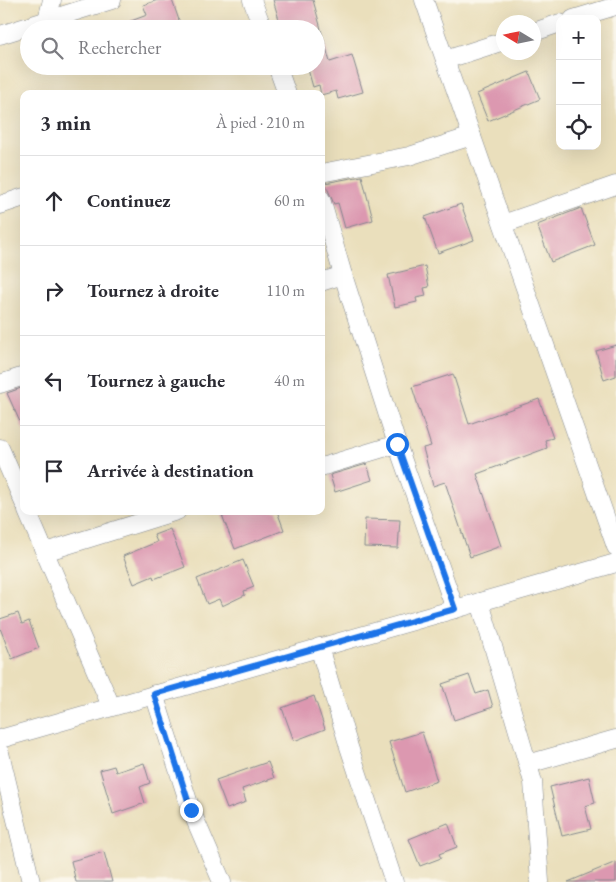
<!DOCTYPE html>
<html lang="fr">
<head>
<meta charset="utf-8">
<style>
	:root { --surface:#fff; --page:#f2f2f3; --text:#2b2b33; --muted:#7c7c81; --line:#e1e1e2 }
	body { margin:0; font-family:"EB Garamond",serif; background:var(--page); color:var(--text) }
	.controls { position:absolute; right:15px; top:15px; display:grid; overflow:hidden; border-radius:10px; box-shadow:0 5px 20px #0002 }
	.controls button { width:45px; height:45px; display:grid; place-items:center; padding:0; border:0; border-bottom:1px solid var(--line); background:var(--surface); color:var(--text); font:25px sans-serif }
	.compass { position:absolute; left:496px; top:15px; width:45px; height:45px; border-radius:50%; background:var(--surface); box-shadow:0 5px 20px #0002; rotate:280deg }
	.stop { position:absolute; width:15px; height:15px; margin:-11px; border:4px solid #1a73e8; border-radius:50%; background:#fff }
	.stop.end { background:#1a73e8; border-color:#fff; box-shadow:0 1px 5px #0008 }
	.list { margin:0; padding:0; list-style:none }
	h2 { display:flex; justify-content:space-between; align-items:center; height:65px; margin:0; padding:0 20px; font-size:21px }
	h2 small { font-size:16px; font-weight:400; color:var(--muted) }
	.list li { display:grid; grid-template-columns:32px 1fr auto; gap:15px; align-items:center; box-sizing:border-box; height:90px; padding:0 20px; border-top:1px solid var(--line) }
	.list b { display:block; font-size:19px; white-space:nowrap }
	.list em { font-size:16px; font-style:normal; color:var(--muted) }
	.icon { flex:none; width:28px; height:28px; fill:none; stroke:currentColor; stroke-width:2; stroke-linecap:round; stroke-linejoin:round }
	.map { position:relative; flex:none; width:616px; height:882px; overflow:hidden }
	.search { position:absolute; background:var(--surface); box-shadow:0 5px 20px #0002; left:20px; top:20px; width:305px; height:55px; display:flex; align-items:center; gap:12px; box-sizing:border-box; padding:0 18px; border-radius:28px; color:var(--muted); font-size:19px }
	.panel { position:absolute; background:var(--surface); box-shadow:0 5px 20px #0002; left:20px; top:90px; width:305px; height:425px; border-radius:10px }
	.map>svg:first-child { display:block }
	.building { fill:#dc98b0 }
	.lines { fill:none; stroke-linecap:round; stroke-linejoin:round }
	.minor-casing { stroke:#82878d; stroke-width:19 }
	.minor { stroke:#fff; stroke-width:18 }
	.route { stroke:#1a73e8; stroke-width:6 }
</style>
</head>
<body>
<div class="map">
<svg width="616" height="882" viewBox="0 0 616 882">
	<rect width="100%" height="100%" fill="#fbf7ec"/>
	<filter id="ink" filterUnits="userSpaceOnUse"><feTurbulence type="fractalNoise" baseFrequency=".02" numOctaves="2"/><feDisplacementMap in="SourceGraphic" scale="10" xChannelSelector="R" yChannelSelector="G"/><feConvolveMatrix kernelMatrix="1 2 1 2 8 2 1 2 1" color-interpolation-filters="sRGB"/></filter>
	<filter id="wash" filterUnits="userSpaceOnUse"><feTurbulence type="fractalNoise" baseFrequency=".0096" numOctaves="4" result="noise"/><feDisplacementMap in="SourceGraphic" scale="20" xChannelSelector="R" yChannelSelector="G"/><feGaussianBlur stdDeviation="1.12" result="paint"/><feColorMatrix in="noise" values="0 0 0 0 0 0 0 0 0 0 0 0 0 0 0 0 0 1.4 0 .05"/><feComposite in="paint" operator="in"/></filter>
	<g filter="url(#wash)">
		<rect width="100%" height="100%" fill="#eadfbc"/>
		<g id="blocks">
			<g class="building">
				<polygon points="158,0 172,0 182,29 115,29 115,27 147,15 143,5"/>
				<polygon points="273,0 313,0 321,29 282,29"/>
				<polygon points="321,30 330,62 352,55 363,92 338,99 336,91 321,95 319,85 313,87 307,66 316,66 316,31"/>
				<polygon points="529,72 540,99 488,121 477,94"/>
				<polygon points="362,176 373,220 345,228 338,203 334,204 325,183"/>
				<polygon points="461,204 474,240 438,253 425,217"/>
				<polygon points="581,208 595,245 551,262 537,225"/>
				<polygon points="425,266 429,287 424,288 426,296 416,298 417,302 395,307 388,275"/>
				<polygon points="616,345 616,376 604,380 596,351"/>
				<polygon points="453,374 469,424 539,399 553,438 545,440 547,448 477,474 501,546 470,557 445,482 433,486 423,448 431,446 412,387"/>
				<polygon points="24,387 24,431 7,393"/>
				<polygon points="367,464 372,480 335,492 330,475"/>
				<polygon points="232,511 277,511 284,530 235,549 222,515"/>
				<polygon points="365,519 400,520 398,548 364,547"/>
				<polygon points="170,529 185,567 154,579 153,576 134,584 123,556 157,542 154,535"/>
				<polygon points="243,560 254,587 244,591 245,595 222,606 219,599 207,604 197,579"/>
				<polygon points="18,613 22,624 29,621 39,648 12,659 0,628 0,619"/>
				<polygon points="469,675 476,694 488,690 493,707 454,720 442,684"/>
				<polygon points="314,696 325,729 294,741 282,708"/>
				<polygon points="422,732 437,781 405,792 389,742"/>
				<polygon points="268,762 274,778 242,789 246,802 227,809 216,780"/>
				<polygon points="144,763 150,783 140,787 145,803 113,814 100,770 114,766 116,772"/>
				<polygon points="589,777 595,803 585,806 591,829 562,836 550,787"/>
				<polygon points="448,823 457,847 439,854 441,858 420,866 409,839"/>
				<polygon points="104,852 112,882 76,882 71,861"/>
				<polygon points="616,862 616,882 568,882"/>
			</g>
		</g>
	</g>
	<g filter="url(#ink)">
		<use href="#blocks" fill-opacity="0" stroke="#82878d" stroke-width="1"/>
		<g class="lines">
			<defs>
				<g id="minor">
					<polyline points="252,0 263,29"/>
					<polyline points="424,0 616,547"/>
					<polyline points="573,19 616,6"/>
					<polyline points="47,20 52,0"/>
					<polyline points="534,32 560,23"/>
					<polyline points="0,35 112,0"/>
					<polyline points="445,60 504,41"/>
					<polyline points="277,66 287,94"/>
					<polyline points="321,173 409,156 472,136"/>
					<polyline points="321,199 343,275 397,444 455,609"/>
					<polyline points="0,205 24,197"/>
					<polyline points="503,224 616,185"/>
					<polyline points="321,282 343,275"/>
					<polyline points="0,384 24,376"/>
					<polyline points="0,448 24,503"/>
					<polyline points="321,467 397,444"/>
					<polyline points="27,511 111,706"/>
					<polyline points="45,552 177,511"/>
					<polyline points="480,602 533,782 540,882"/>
					<polyline points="319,647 349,747 394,882"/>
					<polyline points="154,694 191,810 222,882"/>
					<polyline points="0,739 616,563"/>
					<polyline points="0,753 31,882"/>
					<polyline points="528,764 616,739"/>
				</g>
			</defs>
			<use href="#minor" class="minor-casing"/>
			<use href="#minor" class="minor"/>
		</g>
	</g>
	<g class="lines" filter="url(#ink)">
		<polyline class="route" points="191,810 154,694 455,609 397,444"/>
	</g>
</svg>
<div class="controls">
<button>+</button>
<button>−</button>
<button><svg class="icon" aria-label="locate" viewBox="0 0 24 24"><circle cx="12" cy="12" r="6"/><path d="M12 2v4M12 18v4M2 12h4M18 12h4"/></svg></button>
</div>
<svg class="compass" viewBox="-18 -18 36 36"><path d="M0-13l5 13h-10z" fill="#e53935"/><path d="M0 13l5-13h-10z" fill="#7c7c81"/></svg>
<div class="stop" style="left:397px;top:444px"></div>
<div class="stop end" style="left:191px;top:810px"></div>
<div class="search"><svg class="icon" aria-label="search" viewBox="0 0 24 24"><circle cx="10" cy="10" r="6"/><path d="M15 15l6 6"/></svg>Rechercher</div>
<section class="panel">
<h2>3 min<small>À pied · 210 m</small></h2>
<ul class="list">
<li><svg class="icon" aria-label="ahead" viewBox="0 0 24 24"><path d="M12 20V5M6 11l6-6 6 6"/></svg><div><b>Continuez</b></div><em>60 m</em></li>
<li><svg class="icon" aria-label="right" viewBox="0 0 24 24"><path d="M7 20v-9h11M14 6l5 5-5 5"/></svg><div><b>Tournez à droite</b></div><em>110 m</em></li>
<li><svg class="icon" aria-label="left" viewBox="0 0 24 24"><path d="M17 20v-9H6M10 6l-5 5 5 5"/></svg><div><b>Tournez à gauche</b></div><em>40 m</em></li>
<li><svg class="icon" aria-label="arrive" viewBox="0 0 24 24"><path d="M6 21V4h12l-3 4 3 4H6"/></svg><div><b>Arrivée à destination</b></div></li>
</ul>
</section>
</div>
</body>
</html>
